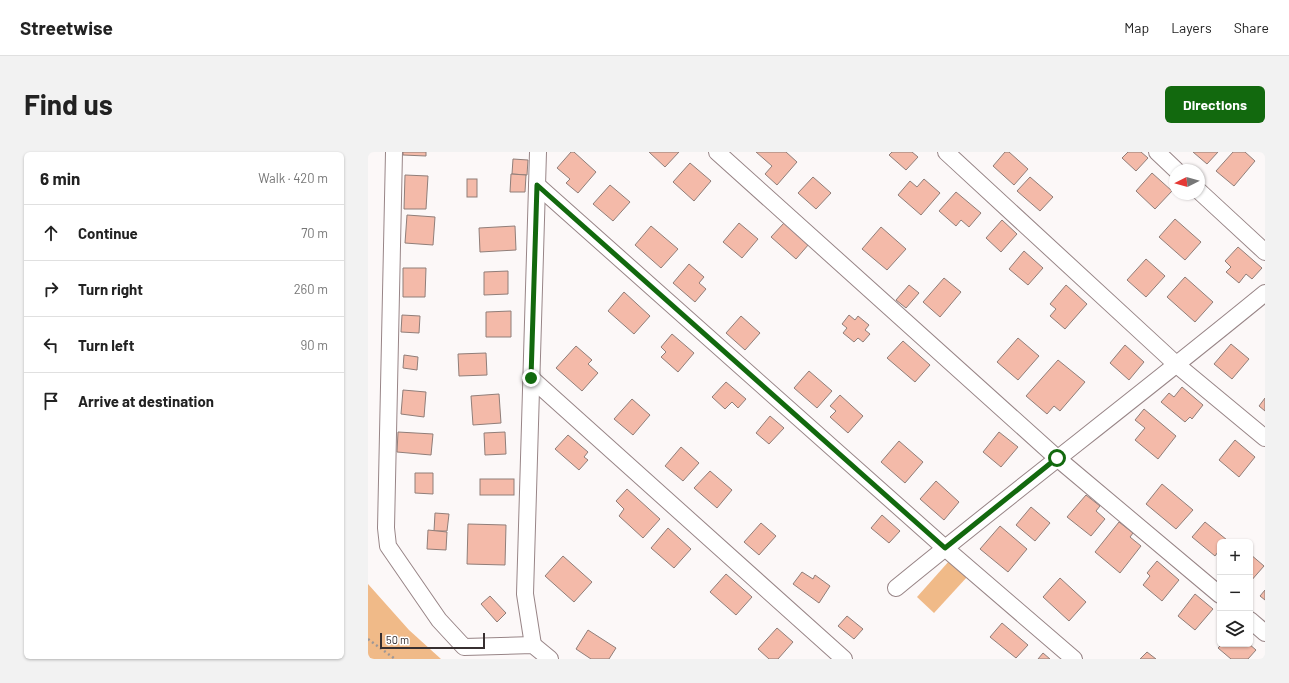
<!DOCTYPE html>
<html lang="en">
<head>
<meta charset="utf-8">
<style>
	:root { --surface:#fff; --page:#f2f2f2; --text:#222; --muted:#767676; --line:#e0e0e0; --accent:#12690e }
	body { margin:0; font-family:Barlow,sans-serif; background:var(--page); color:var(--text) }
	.controls { position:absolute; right:12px; bottom:12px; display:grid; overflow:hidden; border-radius:6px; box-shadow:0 1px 3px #0004 }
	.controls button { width:36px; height:36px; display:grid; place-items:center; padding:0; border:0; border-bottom:1px solid var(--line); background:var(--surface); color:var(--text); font:20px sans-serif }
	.compass { position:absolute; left:801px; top:12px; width:36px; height:36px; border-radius:50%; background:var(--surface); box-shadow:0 1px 3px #0004; rotate:264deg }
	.scale { position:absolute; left:12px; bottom:10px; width:105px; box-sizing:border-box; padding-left:4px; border:2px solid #372f30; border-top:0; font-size:11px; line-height:14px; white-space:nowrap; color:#372f30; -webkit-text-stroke:3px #fff; paint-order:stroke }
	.stop { position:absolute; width:12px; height:12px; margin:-9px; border:3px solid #12690e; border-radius:50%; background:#fff }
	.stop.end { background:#12690e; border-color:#fff; box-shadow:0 1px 4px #0008 }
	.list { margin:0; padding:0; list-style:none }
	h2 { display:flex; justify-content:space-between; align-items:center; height:52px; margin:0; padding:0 16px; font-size:17px }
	h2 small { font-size:13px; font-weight:400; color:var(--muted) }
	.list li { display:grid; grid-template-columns:26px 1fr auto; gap:12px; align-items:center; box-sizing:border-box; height:56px; padding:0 16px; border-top:1px solid var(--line) }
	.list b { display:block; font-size:15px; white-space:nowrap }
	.list em { font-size:13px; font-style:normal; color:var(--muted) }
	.icon { flex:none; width:22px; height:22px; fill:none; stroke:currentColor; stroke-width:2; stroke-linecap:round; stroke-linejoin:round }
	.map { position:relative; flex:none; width:897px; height:507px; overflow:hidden; border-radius:6px }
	header { display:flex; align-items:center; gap:24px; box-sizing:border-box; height:56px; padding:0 20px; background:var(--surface); border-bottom:1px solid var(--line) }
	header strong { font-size:19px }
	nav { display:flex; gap:22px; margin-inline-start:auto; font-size:14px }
	.intro { display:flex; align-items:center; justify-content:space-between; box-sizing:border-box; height:96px; padding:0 24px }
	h1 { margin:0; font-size:28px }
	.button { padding:10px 18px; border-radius:6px; background:var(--accent); color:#fff; font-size:14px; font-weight:700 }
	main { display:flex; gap:24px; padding:0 24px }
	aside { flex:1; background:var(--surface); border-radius:6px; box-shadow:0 1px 3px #0004 }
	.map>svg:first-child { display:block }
	.green { fill:#f0ba88 }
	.building { fill:#f4baa9; stroke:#907e79 }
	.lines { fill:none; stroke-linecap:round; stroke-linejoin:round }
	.street-casing { stroke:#988587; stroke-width:18 }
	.path { stroke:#9d9797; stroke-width:2.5; stroke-dasharray:2 3; stroke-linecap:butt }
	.street { stroke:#fff; stroke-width:16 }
	.route { stroke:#12690e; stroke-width:5 }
</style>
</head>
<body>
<header>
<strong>Streetwise</strong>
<nav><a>Map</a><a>Layers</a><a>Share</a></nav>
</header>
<div class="intro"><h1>Find us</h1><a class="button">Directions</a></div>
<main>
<aside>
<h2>6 min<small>Walk · 420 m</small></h2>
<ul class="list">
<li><svg class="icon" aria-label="ahead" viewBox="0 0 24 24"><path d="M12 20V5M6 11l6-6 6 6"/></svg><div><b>Continue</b></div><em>70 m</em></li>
<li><svg class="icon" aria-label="right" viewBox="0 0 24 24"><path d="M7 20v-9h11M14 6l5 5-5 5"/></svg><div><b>Turn right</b></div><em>260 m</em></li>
<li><svg class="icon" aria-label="left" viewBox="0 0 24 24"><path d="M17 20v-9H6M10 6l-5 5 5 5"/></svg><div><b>Turn left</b></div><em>90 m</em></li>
<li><svg class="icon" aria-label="arrive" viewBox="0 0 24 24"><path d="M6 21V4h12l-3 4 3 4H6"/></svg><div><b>Arrive at destination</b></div></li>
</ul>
</aside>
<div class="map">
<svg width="897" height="507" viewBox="0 0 897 507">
	<rect width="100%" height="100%" fill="#fcf8f8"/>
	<g class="green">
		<polygon points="582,408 599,425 566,461 549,445"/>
		<polygon points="0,432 41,478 73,507 0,507"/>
	</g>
	<g class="building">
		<polygon points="35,0 58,0 58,4 35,3"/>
		<polygon points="203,0 206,0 228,20 210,41 198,31 202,27 189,16"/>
		<polygon points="281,0 311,0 297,15"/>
		<polygon points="388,0 418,0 429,10 409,33 397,22 404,14"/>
		<polygon points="524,0 544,0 550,5 538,18 521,3"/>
		<polygon points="637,0 641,0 660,17 646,33 625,14"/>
		<polygon points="760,0 773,0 780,6 768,19 754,6"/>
		<polygon points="825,0 850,0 839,12"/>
		<polygon points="865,0 877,0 887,9 866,34 848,19"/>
		<polygon points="145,7 160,8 159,23 144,22"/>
		<polygon points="322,11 343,29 326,49 305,30"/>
		<polygon points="784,21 804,39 787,57 768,39"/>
		<polygon points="143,22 158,23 157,40 142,40"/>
		<polygon points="37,23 60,24 58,57 36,57"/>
		<polygon points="445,25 463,41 448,57 430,41"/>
		<polygon points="662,25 685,45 672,59 649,39"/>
		<rect x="99" y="27" width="10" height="18"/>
		<polygon points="556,27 572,41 553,63 530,43 542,29 549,35"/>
		<polygon points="242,33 262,50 245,69 225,52"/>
		<polygon points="588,40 613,61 601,75 593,68 588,74 571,59"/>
		<polygon points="39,63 67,65 65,93 37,91"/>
		<polygon points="807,67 833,90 817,108 791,85"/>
		<polygon points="634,68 649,82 633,100 618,86"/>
		<polygon points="371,71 390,87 374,106 355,90"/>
		<polygon points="416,71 441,92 428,107 403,85"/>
		<polygon points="147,74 148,98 112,100 111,76"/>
		<polygon points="283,74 310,97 293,116 267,93"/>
		<polygon points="513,75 538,97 519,118 494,97"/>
		<polygon points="870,95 894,116 884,127 878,122 871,131 858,120 863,115 857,109"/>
		<polygon points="656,99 675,116 660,133 641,117"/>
		<polygon points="778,107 797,124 778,145 759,128"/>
		<polygon points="321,112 336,125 331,131 338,137 327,150 305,131"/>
		<polygon points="35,116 58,116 57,145 35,145"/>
		<polygon points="140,119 140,142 116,143 116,120"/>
		<polygon points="817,125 845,150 827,170 799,145"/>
		<polygon points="576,126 593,140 572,165 555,150"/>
		<polygon points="541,133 551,141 538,156 528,148"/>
		<polygon points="698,133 719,152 697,177 682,164 688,157 682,152"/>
		<polygon points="256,140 282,164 266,182 240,159"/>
		<polygon points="143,159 143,185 118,185 118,160"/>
		<polygon points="34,163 52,164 51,181 33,180"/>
		<polygon points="481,163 487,168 490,164 501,173 497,178 502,182 495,190 490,186 486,190 475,181 479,176 474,172"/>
		<polygon points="373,164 392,181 377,198 358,181"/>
		<polygon points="304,182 326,201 310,220 293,205 298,200 293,195"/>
		<polygon points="650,186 671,204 650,228 629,210"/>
		<polygon points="535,189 562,213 547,230 519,206"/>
		<polygon points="863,192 881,207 864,227 846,212"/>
		<polygon points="757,193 776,210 761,228 742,211"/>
		<polygon points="208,194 224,208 220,212 230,221 214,239 188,216"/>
		<polygon points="118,201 119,223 91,224 90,202"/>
		<polygon points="36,203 50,205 49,218 35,216"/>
		<polygon points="690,208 717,230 692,259 686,254 679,262 658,244"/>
		<polygon points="441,219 464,239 449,256 426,236"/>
		<polygon points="358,230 378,247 370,256 364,250 357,257 344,245"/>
		<polygon points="814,235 835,253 824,267 822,265 817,270 793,250 801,241 806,245"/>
		<polygon points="35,238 58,240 56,265 33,262"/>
		<polygon points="131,242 133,271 105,273 103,244"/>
		<polygon points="472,243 495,264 480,281 462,265 468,259 462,254"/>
		<polygon points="897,246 897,259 891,254"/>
		<polygon points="264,247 282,263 265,283 246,267"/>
		<polygon points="776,257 808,284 790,307 767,288 777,276 767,268"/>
		<polygon points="402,264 416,276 401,292 388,281"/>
		<polygon points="30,280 65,282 63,303 29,300"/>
		<polygon points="137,280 138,302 117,303 116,281"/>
		<polygon points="631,280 650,295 633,315 615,300"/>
		<polygon points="200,283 220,300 216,305 220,308 211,318 187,297"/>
		<polygon points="867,288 887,305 871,325 851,308"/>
		<polygon points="531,289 555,310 537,331 513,310"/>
		<polygon points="313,295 331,311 315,329 297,314"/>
		<polygon points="342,319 364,338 349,356 326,336"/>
		<polygon points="47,321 65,321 65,342 47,341"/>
		<rect x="112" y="327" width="34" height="16"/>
		<polygon points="568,329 591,350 576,368 552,347"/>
		<polygon points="794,332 825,358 808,377 778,352"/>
		<polygon points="259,337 292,367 275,386 251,364 256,357 248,349"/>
		<polygon points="718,343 732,354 728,359 737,367 723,384 699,365"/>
		<polygon points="663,355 682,371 667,389 648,373"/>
		<polygon points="67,361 81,362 79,379 66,379"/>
		<polygon points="514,363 532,379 521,391 503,376"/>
		<polygon points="751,370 765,381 762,385 773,394 752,421 727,400"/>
		<polygon points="837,370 859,388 858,390 852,390 852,397 847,404 824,385"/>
		<polygon points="393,371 408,384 391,403 376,390"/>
		<polygon points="100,372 138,373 137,413 99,412"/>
		<polygon points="632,374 659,397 640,420 612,397"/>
		<polygon points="300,376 323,397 306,416 283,396"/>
		<polygon points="60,378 79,380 78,398 59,397"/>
		<polygon points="882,402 896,414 882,430"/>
		<polygon points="195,404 224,430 206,450 177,424"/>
		<polygon points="789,409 811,428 794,449 775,433 782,424 779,421"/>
		<polygon points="434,420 445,427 447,423 462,434 451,451 425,432"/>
		<polygon points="358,422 384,445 368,463 342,440"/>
		<polygon points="692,426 718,450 701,469 675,445"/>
		<polygon points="897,438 897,448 892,444"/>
		<polygon points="827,442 845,457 827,478 810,464"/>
		<polygon points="122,444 138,461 129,470 113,452"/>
		<polygon points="479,464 495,477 486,487 470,474"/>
		<polygon points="634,471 660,493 648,506 622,485"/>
		<polygon points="409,476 425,490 410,507 401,507 390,497"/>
		<polygon points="220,478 248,496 241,507 223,507 208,497"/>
		<polygon points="854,492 881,492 888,498 880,507 863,507 850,496"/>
		<polygon points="779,500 788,507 772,507"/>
		<polygon points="675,501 682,507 670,507"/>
	</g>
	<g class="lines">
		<defs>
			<g id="street">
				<polyline points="26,0 18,376 20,394 71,468 96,495 165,493 182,507"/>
				<polyline points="349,0 689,306 852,443"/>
				<polyline points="578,0 809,213 897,286"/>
				<polyline points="789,0 808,18"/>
				<polyline points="169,33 577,396 706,507"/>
				<polyline points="831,39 897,100"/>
				<polyline points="163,226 476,507"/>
				<path d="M528 436C650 336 775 241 897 141"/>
				<polyline points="882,468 897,481"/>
				<polyline points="165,493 157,442 170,0"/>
			</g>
		</defs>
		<use href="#street" class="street-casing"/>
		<polyline class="path" points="0,487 27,507"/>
		<use href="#street" class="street"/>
	</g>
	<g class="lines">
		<polyline class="route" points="163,226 169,33 577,396 689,306"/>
	</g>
</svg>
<div class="controls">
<button>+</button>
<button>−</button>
<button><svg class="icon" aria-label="layers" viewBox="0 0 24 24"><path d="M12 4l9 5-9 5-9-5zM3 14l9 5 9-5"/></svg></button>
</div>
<svg class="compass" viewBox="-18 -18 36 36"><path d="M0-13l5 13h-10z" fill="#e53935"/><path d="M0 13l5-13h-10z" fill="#767676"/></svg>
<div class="scale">50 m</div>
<div class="stop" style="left:689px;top:306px"></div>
<div class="stop end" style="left:163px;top:226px"></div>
</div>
</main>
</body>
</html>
